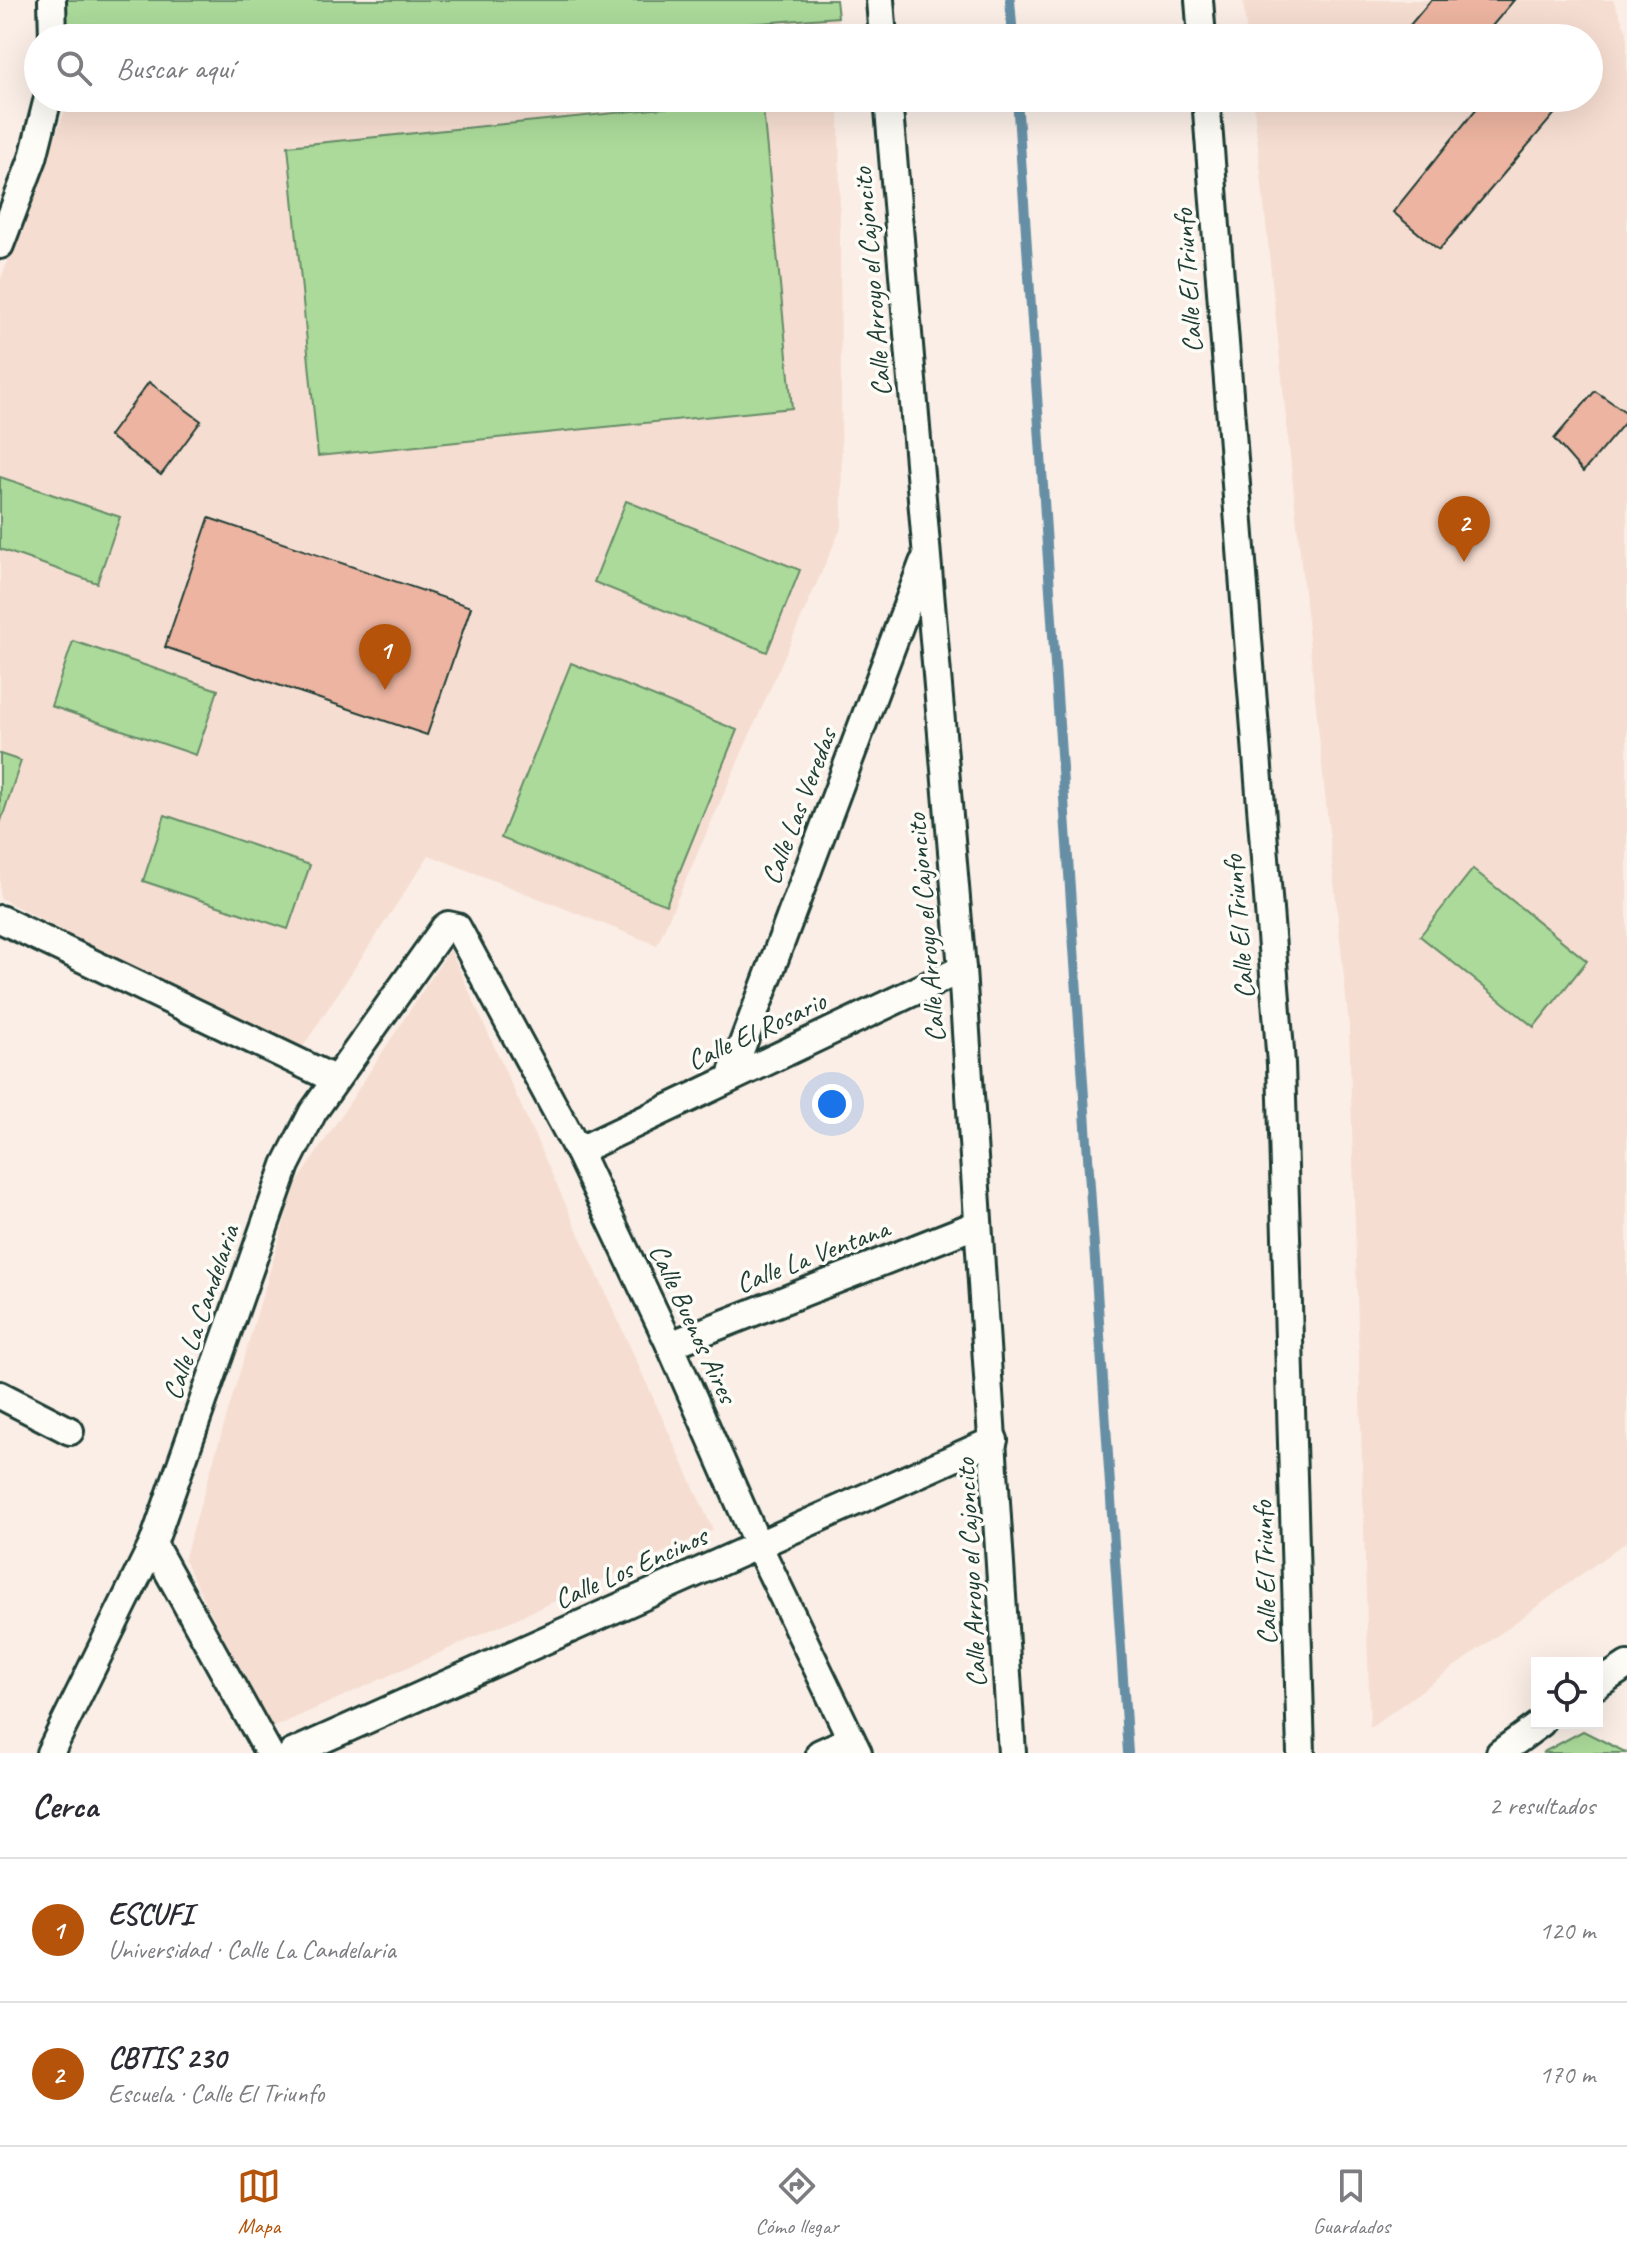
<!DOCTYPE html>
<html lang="es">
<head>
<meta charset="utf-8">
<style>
	:root { --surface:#fff; --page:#f7f7f7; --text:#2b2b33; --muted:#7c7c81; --line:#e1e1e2; --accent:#b45309 }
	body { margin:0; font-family:Caveat,sans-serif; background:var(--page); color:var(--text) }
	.controls { position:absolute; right:24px; bottom:24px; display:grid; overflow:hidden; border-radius:0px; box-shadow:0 8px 32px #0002 }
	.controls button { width:72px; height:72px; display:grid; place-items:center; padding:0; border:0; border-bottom:2px solid var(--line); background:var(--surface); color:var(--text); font:40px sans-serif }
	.you { position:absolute; left:832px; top:1104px; width:28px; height:28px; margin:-20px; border:6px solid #fff; border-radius:50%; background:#1a73e8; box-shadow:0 0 0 12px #1a73e833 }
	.badge { display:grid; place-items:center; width:52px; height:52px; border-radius:50%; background:var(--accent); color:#fff; font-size:26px; font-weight:700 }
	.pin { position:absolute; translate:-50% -66px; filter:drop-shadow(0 2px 4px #0008) }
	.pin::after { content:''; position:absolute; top:42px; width:28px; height:24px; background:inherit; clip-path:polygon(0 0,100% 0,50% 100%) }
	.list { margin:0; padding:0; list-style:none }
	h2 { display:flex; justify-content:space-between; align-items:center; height:104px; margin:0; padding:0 32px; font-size:34px }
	h2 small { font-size:26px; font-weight:400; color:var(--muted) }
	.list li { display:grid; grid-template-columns:52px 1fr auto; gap:24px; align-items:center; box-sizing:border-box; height:144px; padding:0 32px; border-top:2px solid var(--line) }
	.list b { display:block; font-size:30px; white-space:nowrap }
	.list p { margin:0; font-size:26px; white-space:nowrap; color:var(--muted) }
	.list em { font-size:26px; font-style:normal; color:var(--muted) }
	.icon { flex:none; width:44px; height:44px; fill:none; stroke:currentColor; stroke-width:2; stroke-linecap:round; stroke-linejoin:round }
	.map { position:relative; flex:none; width:1627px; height:1753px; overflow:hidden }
	.search { position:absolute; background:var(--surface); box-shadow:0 8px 32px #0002; left:24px; right:24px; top:24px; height:88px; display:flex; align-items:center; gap:20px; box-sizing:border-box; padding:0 28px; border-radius:44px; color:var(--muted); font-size:30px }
	.sheet { height:392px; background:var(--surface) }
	nav { display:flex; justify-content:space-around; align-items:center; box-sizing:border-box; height:112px; border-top:2px solid var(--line); background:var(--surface); font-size:22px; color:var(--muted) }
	nav a { display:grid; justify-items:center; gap:4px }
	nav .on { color:var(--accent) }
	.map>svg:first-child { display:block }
	.built { fill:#f6ddd1 }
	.green { fill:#abda9a; stroke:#658c67; stroke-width:2 }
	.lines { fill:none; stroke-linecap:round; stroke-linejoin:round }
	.stream { stroke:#668fa5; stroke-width:10 }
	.building { fill:#ecb4a1; stroke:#1f3d34; stroke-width:2 }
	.minor-casing { stroke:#1f3d34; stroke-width:32 }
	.minor { stroke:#fdfcf7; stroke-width:26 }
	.labels { text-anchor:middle; stroke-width:7; stroke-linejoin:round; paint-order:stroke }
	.street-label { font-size:28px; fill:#1f3d34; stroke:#fdfcf7 }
</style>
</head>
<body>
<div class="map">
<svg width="1627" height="1753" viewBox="0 0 1627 1753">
	<rect width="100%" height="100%" fill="#faeee6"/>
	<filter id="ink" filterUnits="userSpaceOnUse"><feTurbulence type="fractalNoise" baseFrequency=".0125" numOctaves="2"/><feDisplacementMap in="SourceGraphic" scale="16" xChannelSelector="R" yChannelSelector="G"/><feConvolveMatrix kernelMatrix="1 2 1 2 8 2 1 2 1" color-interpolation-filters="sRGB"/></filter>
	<g filter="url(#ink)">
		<g class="built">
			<polygon points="1243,0 1613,0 1627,32 1627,1541 1370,1728 1349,1026 1253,98 1589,98 1589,38 1247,38"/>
			<polygon points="838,17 838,38 563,38"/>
			<polygon points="70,98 839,98 842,526 657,945 429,855 298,1054 0,898 0,281"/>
			<polygon points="450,949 713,1530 270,1729 184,1560 295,1186"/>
		</g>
		<g class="green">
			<polygon points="59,0 836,0 838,17 560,38 58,38"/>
			<polygon points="762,98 792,408 318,456 288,146"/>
			<polygon points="0,477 120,517 97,583 0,549"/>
			<polygon points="626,501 800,570 767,652 594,582"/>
			<polygon points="73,641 218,690 196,755 51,706"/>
			<polygon points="571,663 737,730 666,905 501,838"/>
			<polygon points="0,754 21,761 0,824"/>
			<polygon points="165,815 310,865 288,929 143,881"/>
			<polygon points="1473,869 1587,961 1534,1027 1420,936"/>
			<polygon points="1583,1731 1627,1753 1542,1753"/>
		</g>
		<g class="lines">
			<g class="stream">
				<polyline points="1010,0 1013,38"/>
				<polyline points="1017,98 1128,1753"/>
			</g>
		</g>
		<g class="building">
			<polygon points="1431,0 1514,0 1482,38 1399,38"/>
			<polygon points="1485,98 1568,98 1439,250 1393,212"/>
			<polygon points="149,382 201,421 161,475 109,436"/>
			<polygon points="1595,391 1627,413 1627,420 1583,472 1554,439"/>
			<polygon points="209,518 471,607 427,735 165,647"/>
		</g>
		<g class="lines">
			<defs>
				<g id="minor">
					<polyline points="52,0 53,38"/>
					<polyline points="880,0 883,38"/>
					<polyline points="1199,0 1202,38"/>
					<polyline points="888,98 962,969 1012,1753"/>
					<polyline points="1206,98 1281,1064 1301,1753"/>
					<polyline points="0,245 33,158 48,98"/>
					<polyline points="0,919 334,1079"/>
					<polyline points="730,1078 923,563"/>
					<polyline points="578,1151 962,969"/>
					<polyline points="670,1345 978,1224"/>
					<polyline points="0,1395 70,1431"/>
					<polyline points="153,1544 269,1753"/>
					<polyline points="1597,1685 1627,1665"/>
					<polyline points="50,1753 153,1544 286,1165 313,1112 444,928 448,925 457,927 578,1151 670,1345 758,1545 858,1753"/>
					<polyline points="292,1753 994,1440"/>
					<polyline points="820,1753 851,1739"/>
					<polyline points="1500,1753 1541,1723"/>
				</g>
			</defs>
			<use href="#minor" class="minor-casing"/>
			<use href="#minor" class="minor"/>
		</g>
	</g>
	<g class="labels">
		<g class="street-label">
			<text transform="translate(1187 281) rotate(-94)" y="10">Calle El Triunfo</text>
			<text transform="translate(871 282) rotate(-95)" y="10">Calle Arroyo el Cajoncito</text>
			<text transform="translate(798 806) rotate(-69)" y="10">Calle Las Veredas</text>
			<text transform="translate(1238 927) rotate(-95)" y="10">Calle El Triunfo</text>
			<text transform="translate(925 928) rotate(-95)" y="10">Calle Arroyo el Cajoncito</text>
			<text transform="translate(756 1030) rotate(-25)" y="10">Calle El Rosario</text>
			<text transform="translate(812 1255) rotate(-21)" y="10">Calle La Ventana</text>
			<text transform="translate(200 1312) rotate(-71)" y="10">Calle La Candelaria</text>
			<text transform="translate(694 1323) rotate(65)" y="10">Calle Buenos Aires</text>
			<text transform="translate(630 1567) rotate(-24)" y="10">Calle Los Encinos</text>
			<text transform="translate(970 1573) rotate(-93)" y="10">Calle Arroyo el Cajoncito</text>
			<text transform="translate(1264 1573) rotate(-92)" y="10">Calle El Triunfo</text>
		</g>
	</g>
</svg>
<div class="controls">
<button><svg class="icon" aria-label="locate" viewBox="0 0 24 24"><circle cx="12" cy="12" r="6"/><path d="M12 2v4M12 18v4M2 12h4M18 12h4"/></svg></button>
</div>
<div class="you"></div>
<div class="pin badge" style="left:385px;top:690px">1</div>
<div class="pin badge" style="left:1464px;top:562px">2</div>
<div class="search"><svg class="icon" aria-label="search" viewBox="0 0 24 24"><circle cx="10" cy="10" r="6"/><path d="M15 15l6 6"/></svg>Buscar aquí</div>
</div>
<section class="sheet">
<h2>Cerca<small>2 resultados</small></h2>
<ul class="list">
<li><span class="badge">1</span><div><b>ESCUFI</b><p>Universidad · Calle La Candelaria</p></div><em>120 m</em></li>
<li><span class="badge">2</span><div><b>CBTIS 230</b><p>Escuela · Calle El Triunfo</p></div><em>170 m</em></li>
</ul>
</section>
<nav>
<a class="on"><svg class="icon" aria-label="map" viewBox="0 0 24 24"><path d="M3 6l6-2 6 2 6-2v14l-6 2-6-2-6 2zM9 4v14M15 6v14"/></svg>Mapa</a>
<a><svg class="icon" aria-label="directions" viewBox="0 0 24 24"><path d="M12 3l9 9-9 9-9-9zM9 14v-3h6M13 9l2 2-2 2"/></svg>Cómo llegar</a>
<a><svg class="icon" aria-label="saved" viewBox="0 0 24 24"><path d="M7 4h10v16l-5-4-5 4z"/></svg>Guardados</a>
</nav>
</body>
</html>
